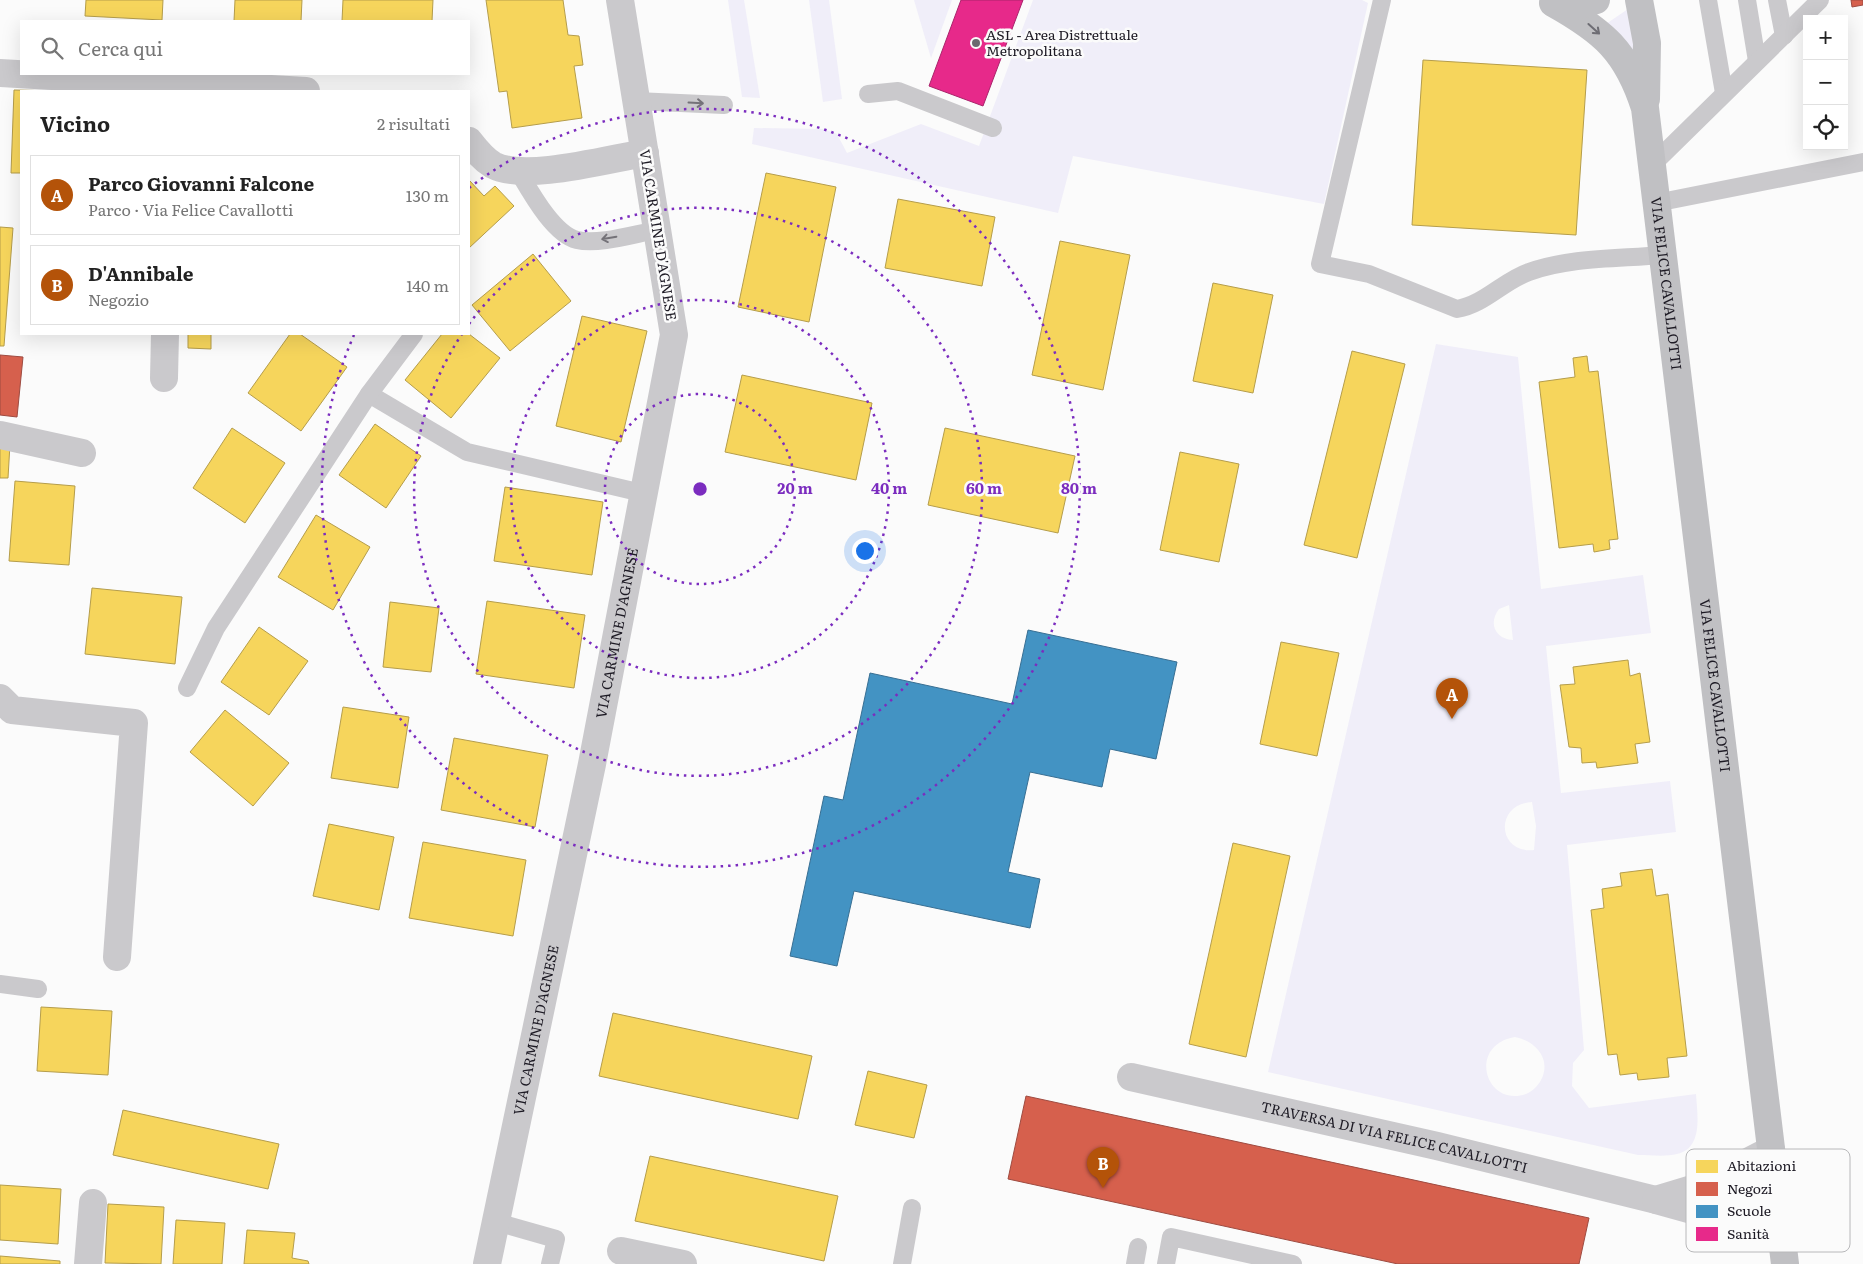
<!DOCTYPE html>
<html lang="it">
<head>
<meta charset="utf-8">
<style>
	:root { --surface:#fff; --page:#f6f6f6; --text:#222; --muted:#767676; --line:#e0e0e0; --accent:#b45309 }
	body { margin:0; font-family:Literata,serif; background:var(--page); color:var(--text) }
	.controls { position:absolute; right:15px; top:15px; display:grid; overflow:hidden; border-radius:0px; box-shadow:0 5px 20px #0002 }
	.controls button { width:45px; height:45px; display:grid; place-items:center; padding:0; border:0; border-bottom:1px solid var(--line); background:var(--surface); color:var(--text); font:25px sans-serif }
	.you { position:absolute; left:864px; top:550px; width:18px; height:18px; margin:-12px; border:4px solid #fff; border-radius:50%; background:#1a73e8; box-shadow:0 0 0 8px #1a73e833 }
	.badge { display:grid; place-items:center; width:32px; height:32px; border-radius:50%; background:var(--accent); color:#fff; font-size:16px; font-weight:700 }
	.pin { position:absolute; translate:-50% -41px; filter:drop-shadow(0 1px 2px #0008) }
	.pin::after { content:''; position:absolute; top:26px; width:18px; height:15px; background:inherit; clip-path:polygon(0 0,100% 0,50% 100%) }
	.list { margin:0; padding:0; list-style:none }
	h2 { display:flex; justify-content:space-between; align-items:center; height:65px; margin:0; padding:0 20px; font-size:21px }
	h2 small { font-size:16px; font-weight:400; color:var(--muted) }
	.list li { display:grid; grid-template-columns:32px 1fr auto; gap:15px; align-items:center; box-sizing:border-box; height:80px; margin:0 10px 10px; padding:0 10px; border:1px solid var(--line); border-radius:0px }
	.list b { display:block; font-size:19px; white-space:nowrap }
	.list p { margin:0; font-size:16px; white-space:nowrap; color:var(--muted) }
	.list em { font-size:16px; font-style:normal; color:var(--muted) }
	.icon { flex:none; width:28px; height:28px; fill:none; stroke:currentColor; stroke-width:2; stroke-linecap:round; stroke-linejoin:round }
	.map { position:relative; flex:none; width:1863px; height:1264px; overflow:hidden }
	.search { position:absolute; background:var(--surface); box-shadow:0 5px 20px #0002; left:20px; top:20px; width:450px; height:55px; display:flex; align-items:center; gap:12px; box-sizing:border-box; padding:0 18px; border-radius:0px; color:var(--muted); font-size:19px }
	.panel { position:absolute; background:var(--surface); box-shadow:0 5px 20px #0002; left:20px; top:90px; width:450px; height:245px; border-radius:0px }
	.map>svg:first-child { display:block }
	.green { fill:#f0eef9; fill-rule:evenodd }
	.homes { fill:#f6d55c; stroke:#b59d4b }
	.shops { fill:#d6604d; stroke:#9e4b41 }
	.schools { fill:#4393c3; stroke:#386f93 }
	.health { fill:#e7298a; stroke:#aa246b }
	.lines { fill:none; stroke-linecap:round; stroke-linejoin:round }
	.lane { stroke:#cac9cc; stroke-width:18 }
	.street { stroke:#cac9cc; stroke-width:28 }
	.secondary { stroke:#c0c0c3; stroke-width:28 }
	.oneway { stroke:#6e6d74 }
	.oneway2 { stroke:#747278 }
	.ring { fill:none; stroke:#7b2cbf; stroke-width:2.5; stroke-dasharray:2.5 5 }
	.poi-dot { fill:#6b696f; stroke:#fbfbfb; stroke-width:2 }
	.labels { text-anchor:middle; stroke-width:5; stroke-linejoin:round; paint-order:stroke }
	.poi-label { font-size:14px; fill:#1d1a24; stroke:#fbfbfb; text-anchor:start }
	.street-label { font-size:14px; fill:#1d1a24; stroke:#fbfbfb }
	.key { fill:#fbfbfb; stroke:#b8b8ba; stroke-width:1 }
	.key-label { font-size:14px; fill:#1d1a24 }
	.centre { fill:#7b2cbf; stroke:#fbfbfb; stroke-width:2.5 }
	.ring-label { font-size:15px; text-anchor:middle; font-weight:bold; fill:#7b2cbf; stroke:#fbfbfb; stroke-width:5; stroke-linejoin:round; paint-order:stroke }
</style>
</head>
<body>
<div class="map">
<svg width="1863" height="1264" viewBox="0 0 1863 1264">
	<rect width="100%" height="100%" fill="#fbfbfb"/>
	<g class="green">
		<polygon points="728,0 744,0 760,98 742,97"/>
		<polygon points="809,0 829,0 842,99 823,102"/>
		<polygon points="914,0 952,0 931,58"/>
		<polygon points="1033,0 1362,0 1368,3 1324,204 1073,156 1058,213 752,144 754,128 823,129 837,134 847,153 921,124 979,146"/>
		<polygon points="1631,7 1640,63 1603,26"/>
		<path d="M1436 344 1518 357 1541 589 1643 575 1651 633 1546 646 1561 793 1670 781 1676 832 1567 845 1584 1050 1573 1063 1572 1086 1589 1108 1696 1094C1697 1113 1704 1148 1677 1154 1666 1157 1650 1155 1638 1155L1268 1072ZM1509 605 1513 640C1495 639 1488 623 1499 609ZM1532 802 1536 826 1534 850C1497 854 1494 804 1532 802ZM1515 1037C1534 1041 1551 1057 1542 1078 1539 1085 1533 1091 1526 1094 1485 1108 1467 1045 1515 1037Z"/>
	</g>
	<g class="homes">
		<polygon points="86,0 163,0 162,20 85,16"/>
		<polygon points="235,0 302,0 301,21 234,21"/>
		<polygon points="343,0 433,0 432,21 342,21"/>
		<polygon points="486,0 563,0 568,35 579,36 583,65 574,66 582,118 512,128 507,91 499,92"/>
		<polygon points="1423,60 1587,70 1576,235 1412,225"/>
		<polygon points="14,90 56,91 21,91 21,173 11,173"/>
		<polygon points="766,173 836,187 809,322 738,307"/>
		<polygon points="469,180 484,196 495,186 514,206 469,248"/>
		<polygon points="898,199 995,217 982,286 885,268"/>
		<polygon points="0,227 13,228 4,346 0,346"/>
		<polygon points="1060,241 1130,255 1103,390 1032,375"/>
		<polygon points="533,254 571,301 510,351 472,305"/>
		<polygon points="1213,283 1273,295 1253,393 1193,381"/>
		<polygon points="582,316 647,331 621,442 556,426"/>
		<polygon points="188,334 211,334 211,349 188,348"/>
		<polygon points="290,334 300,334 347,367 301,431 248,393"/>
		<polygon points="442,334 469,334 500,358 451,418 405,380"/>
		<polygon points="1352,351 1405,364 1357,558 1304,545"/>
		<polygon points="1587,356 1589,372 1598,371 1618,539 1609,540 1610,549 1594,552 1593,544 1559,548 1539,382 1575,377 1573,358"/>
		<polygon points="742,375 872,403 856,480 725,452"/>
		<polygon points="375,424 421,456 386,508 339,475"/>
		<polygon points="232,428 285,463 245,523 193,488"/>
		<polygon points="945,428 1075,456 1058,533 928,505"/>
		<polygon points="0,444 10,444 8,478 0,478"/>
		<polygon points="1180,452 1239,464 1219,562 1160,550"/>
		<polygon points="15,481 75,486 69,565 9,561"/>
		<polygon points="505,487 603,502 592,575 494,561"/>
		<polygon points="316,515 370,547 333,610 278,577"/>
		<polygon points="92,588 182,597 175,664 85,654"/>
		<polygon points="487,601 585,615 574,688 476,674"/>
		<polygon points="390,602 439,608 431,672 383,667"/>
		<polygon points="259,627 308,661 269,715 221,682"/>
		<polygon points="1281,642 1339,653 1317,756 1260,744"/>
		<polygon points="1628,660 1630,676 1640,673 1650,742 1635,744 1638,763 1597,768 1596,762 1582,763 1581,748 1569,747 1560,685 1575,684 1573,667"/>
		<polygon points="343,707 409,717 398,788 331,778"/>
		<polygon points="225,710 289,763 253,806 190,752"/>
		<polygon points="454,738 548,755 535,827 441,810"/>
		<polygon points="329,824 394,837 379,910 313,896"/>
		<polygon points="423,842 526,860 513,936 409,918"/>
		<polygon points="1233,843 1290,856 1246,1057 1189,1044"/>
		<polygon points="1652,869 1656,896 1668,894 1687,1056 1667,1058 1669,1077 1638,1080 1637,1073 1620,1075 1617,1054 1608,1055 1591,910 1604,908 1602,889 1622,886 1620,873"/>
		<polygon points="41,1007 112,1011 108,1075 37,1071"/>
		<polygon points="613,1013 812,1056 798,1119 599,1076"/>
		<polygon points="868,1071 927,1085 914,1138 855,1125"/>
		<polygon points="123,1110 279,1144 268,1189 113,1155"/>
		<polygon points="650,1156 838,1196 824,1261 635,1221"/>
		<polygon points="0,1185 61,1189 58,1244 0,1240"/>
		<polygon points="108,1204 164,1207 161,1264 105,1263"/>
		<polygon points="176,1220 225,1223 222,1264 173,1264"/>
		<polygon points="247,1230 295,1233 292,1258 308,1261 309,1264 244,1264"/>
		<polygon points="0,1256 60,1261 60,1264 0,1264"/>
	</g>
	<g class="shops">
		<polygon points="1851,0 1863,0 1863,5 1852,7"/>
		<polygon points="0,355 23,357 17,417 0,415"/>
		<polygon points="1026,1096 1589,1218 1579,1264 1398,1264 1008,1179"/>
	</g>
	<polygon class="schools" points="1028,630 1177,662 1156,759 1110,749 1102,787 1030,772 1008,872 1040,879 1030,928 854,891 837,966 790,956 824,796 843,800 870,673 1012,704"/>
	<polygon class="health" points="961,0 1023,0 983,106 929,86"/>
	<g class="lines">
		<g class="lane">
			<path d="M1382 0 1320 264 1369 274 1457 309C1485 304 1503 281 1529 272 1571 257 1618 259 1663 255"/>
			<polyline points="1708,0 1724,93"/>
			<polyline points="1747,0 1757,61"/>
			<polyline points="1777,0 1784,36"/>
			<polyline points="868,94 898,91 993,128"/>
			<polyline points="636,101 724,105"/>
			<polyline points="1652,165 1820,0"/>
			<path d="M518 171C530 191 553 234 577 240 599 245 634 234 657 230"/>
			<polyline points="1656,203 1863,162"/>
			<polyline points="369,394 467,452 642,493"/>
			<polyline points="187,688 216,628 369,394 414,334"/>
			<polyline points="0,984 38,989"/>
			<polyline points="496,1222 556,1239 550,1264"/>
			<polyline points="902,1264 912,1208"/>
			<polyline points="1135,1264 1138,1247"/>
			<polyline points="1166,1264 1171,1237 1293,1264"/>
		</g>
		<g class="street">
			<polyline points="0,73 306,91"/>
			<path d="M469 141C476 150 483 159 493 165 525 182 608 159 645 153"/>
			<polyline points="164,378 165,334"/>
			<polyline points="0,435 82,453"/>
			<polyline points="0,698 12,710 134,723 117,957"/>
			<path id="s1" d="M1131 1077 1437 1146 1656 1200 1710 1215 1780 1218"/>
			<polyline points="1656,1200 1699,1187 1771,1150"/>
			<polyline points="621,1251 683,1264"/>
			<polyline points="88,1264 93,1203"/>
			<path id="s2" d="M487 1264 592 764 674 335 620 0"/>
		</g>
		<g class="secondary">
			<polyline points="1639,0 1647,43 1646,99"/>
			<path id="s3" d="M1553 3C1603 31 1627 51 1645 108L1785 1264"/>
			<polyline points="1554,3 1576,6 1596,0"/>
		</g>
	</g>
	<defs><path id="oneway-shaft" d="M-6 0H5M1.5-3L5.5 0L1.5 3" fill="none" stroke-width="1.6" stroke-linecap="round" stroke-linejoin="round" transform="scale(1.25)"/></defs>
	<use class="oneway" href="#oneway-shaft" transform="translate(1594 29) rotate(42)"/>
	<g class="oneway2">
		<use href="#oneway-shaft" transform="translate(696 103) rotate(3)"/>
		<use href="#oneway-shaft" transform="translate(609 238) rotate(170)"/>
	</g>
	<g class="ring">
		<circle cx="700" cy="489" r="95"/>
		<circle cx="700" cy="489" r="189"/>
		<path d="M469 324A284 284 0 1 1 462 334"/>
		<path d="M469 188A379 379 0 1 1 354 335"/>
	</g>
	<circle class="poi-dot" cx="976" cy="43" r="5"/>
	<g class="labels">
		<g class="poi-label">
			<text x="986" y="40">ASL - Area Distrettuale<tspan x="986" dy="16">Metropolitana</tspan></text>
		</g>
		<g class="street-label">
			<text transform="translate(658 235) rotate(81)" y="5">VIA CARMINE D'AGNESE</text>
			<text dy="5" stroke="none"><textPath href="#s3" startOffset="321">VIA FELICE CAVALLOTTI</textPath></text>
			<text dy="5" stroke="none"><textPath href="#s2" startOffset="644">VIA CARMINE D'AGNESE</textPath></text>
			<text dy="5" stroke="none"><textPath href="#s3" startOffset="726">VIA FELICE CAVALLOTTI</textPath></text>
			<text dy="5" stroke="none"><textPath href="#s2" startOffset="239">VIA CARMINE D'AGNESE</textPath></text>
			<text dy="5" stroke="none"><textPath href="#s1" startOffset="270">TRAVERSA DI VIA FELICE CAVALLOTTI</textPath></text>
		</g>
	</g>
	<rect x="1686" y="1149" width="164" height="103" rx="8" class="key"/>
	<rect x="1696" y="1160" width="22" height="13" fill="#f6d55c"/>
	<rect x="1696" y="1182" width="22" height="14" fill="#d6604d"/>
	<rect x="1696" y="1205" width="22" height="13" fill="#4393c3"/>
	<rect x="1696" y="1227" width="22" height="14" fill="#e7298a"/>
	<g class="key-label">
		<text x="1727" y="1171">Abitazioni</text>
		<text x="1727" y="1194">Negozi</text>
		<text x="1727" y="1216">Scuole</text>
		<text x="1727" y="1239">Sanità</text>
	</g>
	<circle cx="700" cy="489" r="8" class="centre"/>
	<g class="ring-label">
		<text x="795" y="494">20 m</text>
		<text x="889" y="494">40 m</text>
		<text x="984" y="494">60 m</text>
		<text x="1079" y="494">80 m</text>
	</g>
</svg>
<div class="controls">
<button>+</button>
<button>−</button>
<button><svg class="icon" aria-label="locate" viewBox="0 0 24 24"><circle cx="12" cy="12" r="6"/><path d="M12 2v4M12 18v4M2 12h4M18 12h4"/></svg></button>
</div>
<div class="you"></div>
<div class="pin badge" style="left:1452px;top:719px">A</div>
<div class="pin badge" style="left:1103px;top:1188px">B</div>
<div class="search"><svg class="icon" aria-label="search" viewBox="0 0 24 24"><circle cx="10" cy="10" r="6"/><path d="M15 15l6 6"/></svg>Cerca qui</div>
<section class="panel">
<h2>Vicino<small>2 risultati</small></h2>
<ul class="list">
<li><span class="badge">A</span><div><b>Parco Giovanni Falcone</b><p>Parco · Via Felice Cavallotti</p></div><em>130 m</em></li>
<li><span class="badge">B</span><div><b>D'Annibale</b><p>Negozio</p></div><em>140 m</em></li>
</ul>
</section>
</div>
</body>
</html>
